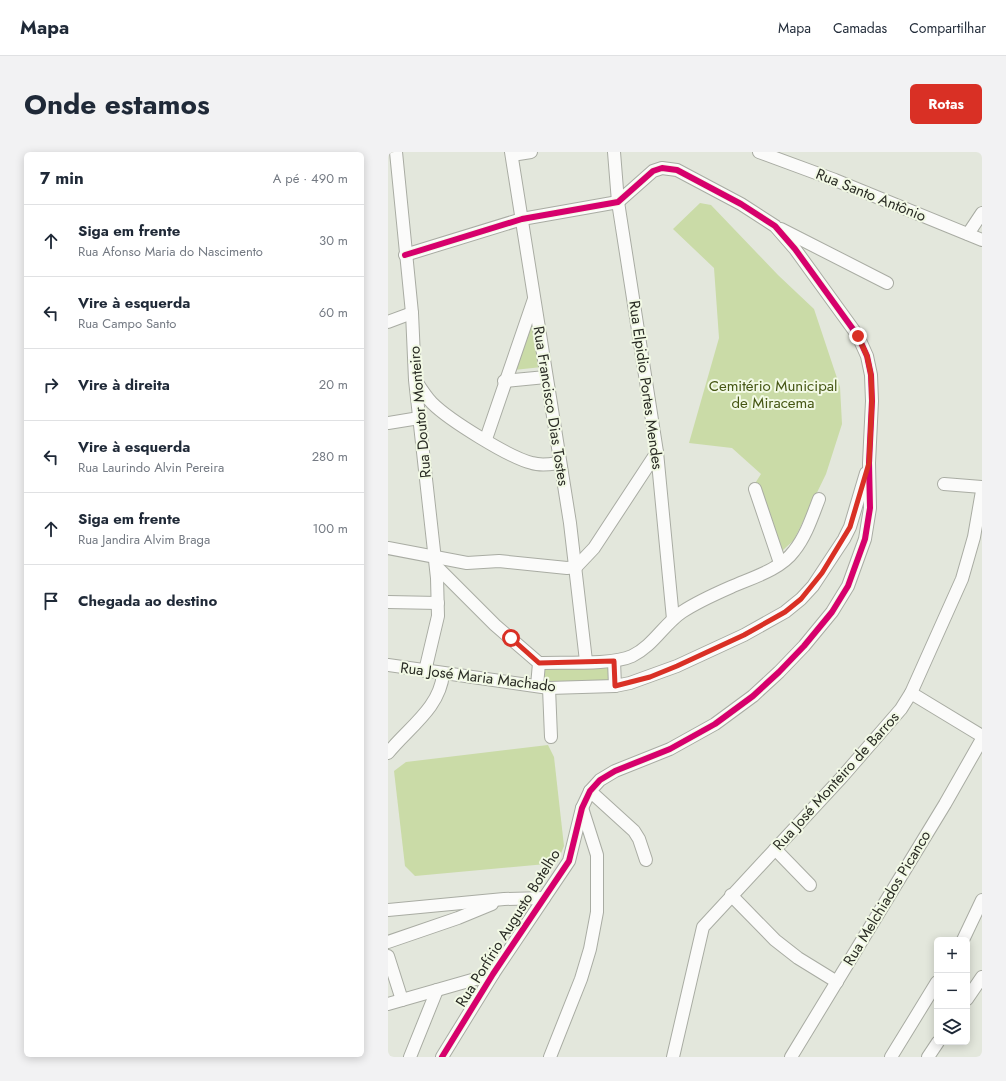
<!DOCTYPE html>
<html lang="pt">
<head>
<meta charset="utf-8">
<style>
	:root { --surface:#fff; --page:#f2f2f3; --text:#1f2937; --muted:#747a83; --line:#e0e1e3; --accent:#d93025 }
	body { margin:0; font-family:Jost,sans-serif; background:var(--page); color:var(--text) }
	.controls { position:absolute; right:12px; bottom:12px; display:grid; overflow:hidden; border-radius:6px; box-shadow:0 2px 10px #0003 }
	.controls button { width:36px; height:36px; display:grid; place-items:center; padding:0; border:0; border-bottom:1px solid var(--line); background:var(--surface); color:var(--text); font:20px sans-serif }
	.stop { position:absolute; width:12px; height:12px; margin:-9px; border:3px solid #d93025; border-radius:50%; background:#fff }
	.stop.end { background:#d93025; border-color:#fff; box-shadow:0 1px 4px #0008 }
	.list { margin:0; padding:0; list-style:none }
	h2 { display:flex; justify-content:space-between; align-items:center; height:52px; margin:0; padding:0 16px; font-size:17px }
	h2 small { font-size:13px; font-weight:400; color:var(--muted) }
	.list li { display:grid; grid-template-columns:26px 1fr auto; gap:12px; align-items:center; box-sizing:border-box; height:72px; padding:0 16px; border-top:1px solid var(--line) }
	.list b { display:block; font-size:15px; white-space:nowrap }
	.list p { margin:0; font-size:13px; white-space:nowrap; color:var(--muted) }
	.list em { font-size:13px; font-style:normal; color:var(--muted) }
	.icon { flex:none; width:22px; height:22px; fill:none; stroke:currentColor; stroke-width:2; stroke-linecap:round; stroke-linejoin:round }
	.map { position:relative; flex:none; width:594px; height:905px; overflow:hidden; border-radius:6px }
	header { display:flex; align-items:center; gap:24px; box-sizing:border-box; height:56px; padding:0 20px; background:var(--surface); border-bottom:1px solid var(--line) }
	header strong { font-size:19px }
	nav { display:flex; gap:22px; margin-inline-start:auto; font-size:14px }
	.intro { display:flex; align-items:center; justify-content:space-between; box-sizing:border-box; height:96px; padding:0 24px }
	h1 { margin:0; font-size:28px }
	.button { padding:10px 18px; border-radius:6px; background:var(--accent); color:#fff; font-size:14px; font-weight:700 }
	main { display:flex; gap:24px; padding:0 24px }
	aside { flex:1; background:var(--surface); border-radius:6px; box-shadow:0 2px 10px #0003 }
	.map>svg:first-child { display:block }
	.green { fill:#cadba7 }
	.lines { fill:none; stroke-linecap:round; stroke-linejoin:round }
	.minor-casing { stroke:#a9aca3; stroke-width:14 }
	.minor { stroke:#fbfbfa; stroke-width:12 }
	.cycleway-casing { stroke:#f2f9e5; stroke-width:8 }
	.cycleway { stroke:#d6006c; stroke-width:6 }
	.route { stroke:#d93025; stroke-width:5 }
	.labels { text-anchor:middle; stroke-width:4; stroke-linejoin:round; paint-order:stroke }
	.street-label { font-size:15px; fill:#292b24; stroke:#f2f9e5 }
	.park-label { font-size:15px; fill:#455613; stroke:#f2f9e5 }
</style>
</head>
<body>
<header>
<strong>Mapa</strong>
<nav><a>Mapa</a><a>Camadas</a><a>Compartilhar</a></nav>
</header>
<div class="intro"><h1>Onde estamos</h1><a class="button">Rotas</a></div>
<main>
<aside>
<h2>7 min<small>A pé · 490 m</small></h2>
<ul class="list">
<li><svg class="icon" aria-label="ahead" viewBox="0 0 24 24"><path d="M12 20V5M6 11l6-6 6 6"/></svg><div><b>Siga em frente</b><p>Rua Afonso Maria do Nascimento</p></div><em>30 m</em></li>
<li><svg class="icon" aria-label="left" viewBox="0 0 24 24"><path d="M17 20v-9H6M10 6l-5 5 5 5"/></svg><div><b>Vire à esquerda</b><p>Rua Campo Santo</p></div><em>60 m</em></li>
<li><svg class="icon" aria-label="right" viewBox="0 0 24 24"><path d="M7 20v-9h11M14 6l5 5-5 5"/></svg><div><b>Vire à direita</b></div><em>20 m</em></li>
<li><svg class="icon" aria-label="left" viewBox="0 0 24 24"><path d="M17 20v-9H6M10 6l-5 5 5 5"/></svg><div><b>Vire à esquerda</b><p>Rua Laurindo Alvin Pereira</p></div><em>280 m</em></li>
<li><svg class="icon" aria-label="ahead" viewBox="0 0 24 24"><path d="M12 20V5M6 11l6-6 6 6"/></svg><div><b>Siga em frente</b><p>Rua Jandira Alvim Braga</p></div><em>100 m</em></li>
<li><svg class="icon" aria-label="arrive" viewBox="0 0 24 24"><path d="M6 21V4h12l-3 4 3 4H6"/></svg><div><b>Chegada ao destino</b></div></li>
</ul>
</aside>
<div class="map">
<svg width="594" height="905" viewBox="0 0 594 905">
	<rect width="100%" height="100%" fill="#e3e7dc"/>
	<g class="green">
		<polygon points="312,51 323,53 390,123 426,157 452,235 454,272 438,322 406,388 394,399 366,333 373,322 344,296 301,291 331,186 326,116 285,77"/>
		<polygon points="145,166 154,215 126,218"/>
		<polygon points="155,509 224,510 226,531 153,531"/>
		<polygon points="160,593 166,605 176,694 169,711 27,724 17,714 6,619 18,610"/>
	</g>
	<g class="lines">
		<defs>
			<g id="minor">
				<polyline points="8,0 24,161 27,228 49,426 50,464 37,519"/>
				<polyline points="123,0 182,371 198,509"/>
				<polyline points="226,0 230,50 269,300 285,467"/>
				<polyline points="371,0 447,28 594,88"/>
				<polyline points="124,3 143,0"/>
				<polyline points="393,77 499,131"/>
				<polyline points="580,82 594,61"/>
				<polyline points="17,103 134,67 230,50 265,19 274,16 289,18 353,52 387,74 407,97 470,184 479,204 483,223 484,249 481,311 482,356 477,387 460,434 444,460 416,494 391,520 365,544 327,572 282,597 227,619 212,628 202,639 194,656 181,709 105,822 54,905"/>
				<polyline points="0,170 24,161"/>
				<path d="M28 229C33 237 38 245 44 251 61 268 122 306 144 311 153 314 163 312 172 311"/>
				<polyline points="116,229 158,225"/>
				<polyline points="0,271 31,266"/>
				<polyline points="98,287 146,147"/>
				<polyline points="556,332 594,335"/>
				<polyline points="367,337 392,411"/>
				<polyline points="0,396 79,411 111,409 179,416 188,415 206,396 269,300"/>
				<polyline points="48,414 107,473 151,511 149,534"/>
				<polyline points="0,450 50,451"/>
				<polyline points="226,509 227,534"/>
				<path d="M151 511C174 510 225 513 244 504 265 494 276 472 294 460 309 450 327 442 343 435 363 426 392 418 406 399 418 384 424 365 431 347"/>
				<polyline points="0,513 161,536 227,534 242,531 289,514 356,483 397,460 413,447 425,434 456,387 462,375 478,321"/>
				<polyline points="161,536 163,585"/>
				<polyline points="523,541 594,584"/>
				<path d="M0 601C20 576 52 556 55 522"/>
				<polyline points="202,639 246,679 251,687 258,708"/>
				<polyline points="387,697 422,733"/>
				<polyline points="343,743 387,788 410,806 449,830"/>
				<polyline points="0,758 116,747 156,746"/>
				<polyline points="575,788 594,748"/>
				<polyline points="0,790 70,766 104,752"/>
				<polyline points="0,804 14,848"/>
				<polyline points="579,847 594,825"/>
				<polyline points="0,852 105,822"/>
				<polyline points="22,905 49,838"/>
				<polyline points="162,905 193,827 202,797 209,760 209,703 194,656"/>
				<polyline points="285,905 315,775 454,625 513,557 523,541 574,427 586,385 594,339"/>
				<polyline points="403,905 557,652 594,587"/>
				<polyline points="503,905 549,830"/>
				<polyline points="540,905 550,890"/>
			</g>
		</defs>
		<use href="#minor" class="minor-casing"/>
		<use href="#minor" class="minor"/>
		<defs>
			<polyline id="cycleway" points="17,103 134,67 230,50 265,19 274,16 289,18 353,52 387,74 407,97 470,184 479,204 483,223 484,249 481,311 482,356 477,387 460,434 444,460 416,494 391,520 365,544 327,572 282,597 227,619 212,628 202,639 194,656 181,709 105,822 54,905"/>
		</defs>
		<use href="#cycleway" class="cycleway-casing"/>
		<use href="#cycleway" class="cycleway"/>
	</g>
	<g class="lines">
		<polyline class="route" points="123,486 151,511 226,509 227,534 262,525 289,514 356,483 397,460 413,447 434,421 462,375 481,311 484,249 483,223 479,204 470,184"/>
	</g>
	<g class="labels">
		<g class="street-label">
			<text transform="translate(483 43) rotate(22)" y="5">Rua Santo Antônio</text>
			<text transform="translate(258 233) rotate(82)" y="5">Rua Elpidio Portes Mendes</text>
			<text transform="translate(163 254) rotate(81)" y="5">Rua Francisco Dias Tostes</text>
			<text transform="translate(32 260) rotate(-95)" y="5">Rua Doutor Monteiro</text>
			<text transform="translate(90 525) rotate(7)" y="5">Rua José Maria Machado</text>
			<text transform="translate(448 629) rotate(-48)" y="5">Rua José Monteiro de Barros</text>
			<text transform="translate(499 746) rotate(-59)" y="5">Rua Melchiados Picanco</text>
			<text transform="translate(120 776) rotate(-58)" y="5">Rua Porfírio Augusto Botelho</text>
		</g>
		<g class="park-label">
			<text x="385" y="239">Cemitério Municipal<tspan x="385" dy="17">de Miracema</tspan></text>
		</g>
	</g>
</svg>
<div class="controls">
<button>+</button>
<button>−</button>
<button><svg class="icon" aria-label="layers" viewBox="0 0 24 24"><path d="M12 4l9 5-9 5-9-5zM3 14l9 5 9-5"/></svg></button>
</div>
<div class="stop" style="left:123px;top:486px"></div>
<div class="stop end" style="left:470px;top:184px"></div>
</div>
</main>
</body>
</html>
